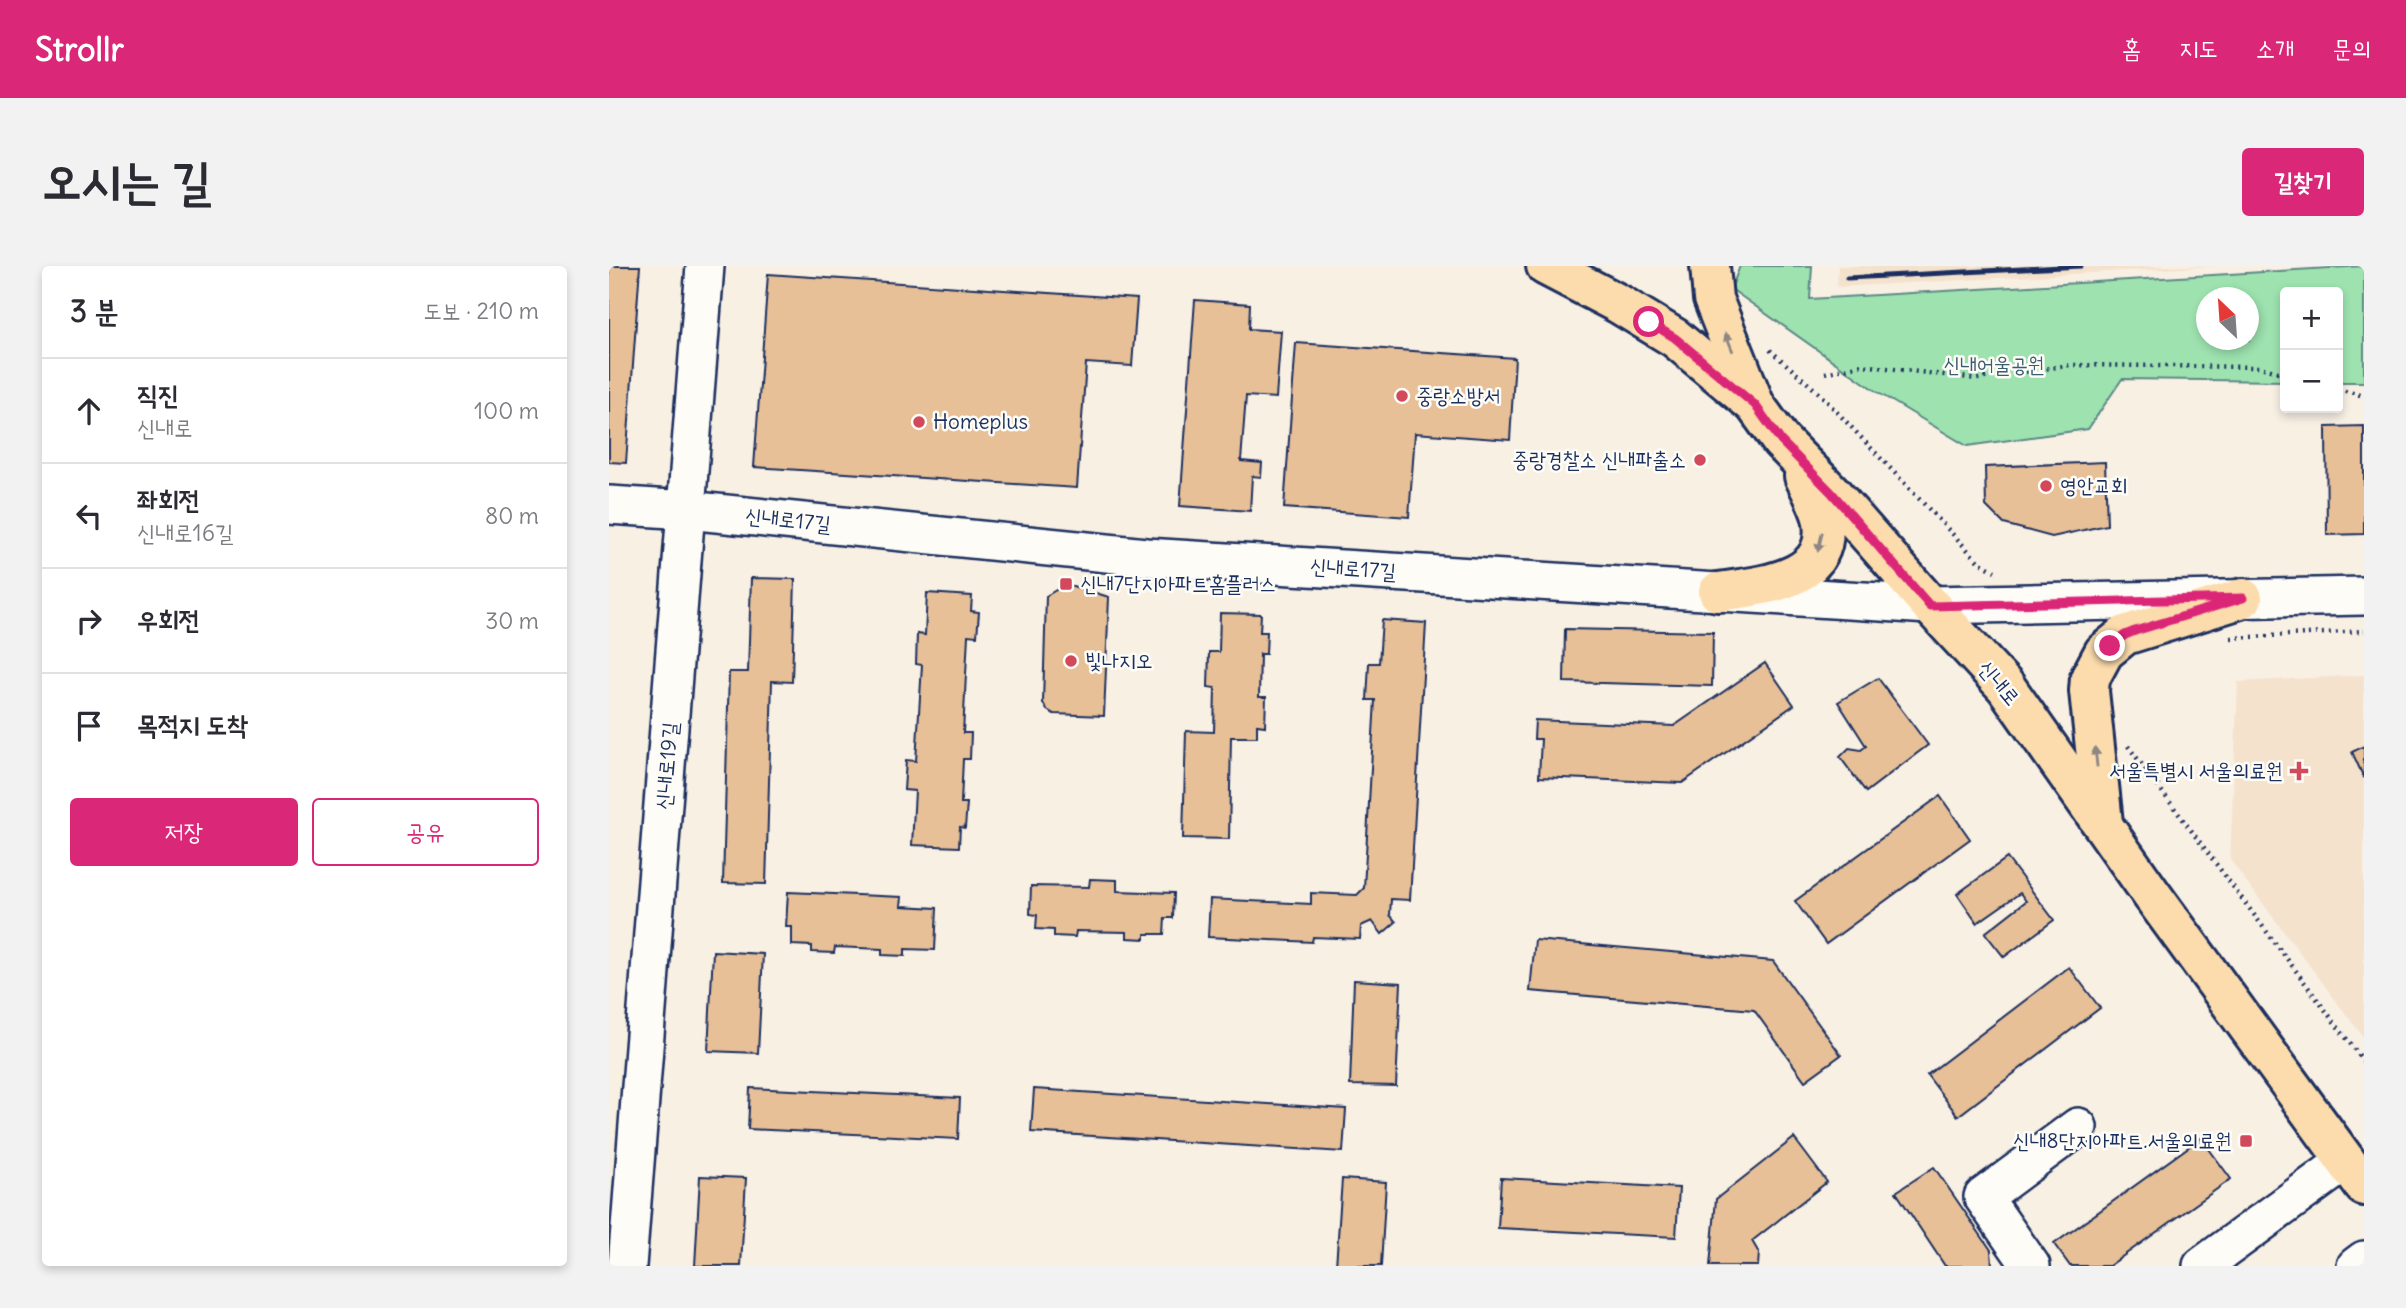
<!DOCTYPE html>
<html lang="ko">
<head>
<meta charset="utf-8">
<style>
	:root { --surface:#fff; --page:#f2f2f3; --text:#2b2b33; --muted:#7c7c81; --line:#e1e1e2; --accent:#db2777 }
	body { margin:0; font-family:Delius,"Poor Story",sans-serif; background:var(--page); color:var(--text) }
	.controls { position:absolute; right:21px; top:21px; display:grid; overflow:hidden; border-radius:7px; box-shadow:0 4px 10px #0003 }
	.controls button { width:63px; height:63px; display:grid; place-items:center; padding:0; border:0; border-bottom:2px solid var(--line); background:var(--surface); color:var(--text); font:35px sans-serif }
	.compass { position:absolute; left:1587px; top:21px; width:63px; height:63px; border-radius:50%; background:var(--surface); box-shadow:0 4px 10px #0003; rotate:335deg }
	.stop { position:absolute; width:21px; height:21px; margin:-16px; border:5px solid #db2777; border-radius:50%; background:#fff }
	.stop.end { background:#db2777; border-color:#fff; box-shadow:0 2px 7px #0008 }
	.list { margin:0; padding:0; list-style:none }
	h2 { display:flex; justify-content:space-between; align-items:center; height:91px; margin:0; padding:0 28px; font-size:30px }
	h2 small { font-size:23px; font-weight:400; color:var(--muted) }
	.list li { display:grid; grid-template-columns:46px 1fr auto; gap:21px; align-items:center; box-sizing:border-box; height:105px; padding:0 28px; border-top:2px solid var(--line) }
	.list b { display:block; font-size:26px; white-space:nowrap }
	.list p { margin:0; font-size:23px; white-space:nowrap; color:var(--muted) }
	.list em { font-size:23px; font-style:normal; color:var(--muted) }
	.actions { display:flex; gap:14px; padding:21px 28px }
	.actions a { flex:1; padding:16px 0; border:2px solid var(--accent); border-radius:7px; text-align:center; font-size:24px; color:var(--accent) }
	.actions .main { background:var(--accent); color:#fff }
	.icon { flex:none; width:38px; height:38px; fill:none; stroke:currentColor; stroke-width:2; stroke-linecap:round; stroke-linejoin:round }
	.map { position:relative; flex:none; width:1755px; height:1000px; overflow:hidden; border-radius:7px }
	header { display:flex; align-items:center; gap:42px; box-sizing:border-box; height:98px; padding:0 35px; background:var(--accent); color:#fff }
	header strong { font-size:33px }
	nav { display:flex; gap:38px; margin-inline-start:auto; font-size:24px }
	.intro { display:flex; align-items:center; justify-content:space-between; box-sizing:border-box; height:168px; padding:0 42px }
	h1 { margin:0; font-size:49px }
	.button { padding:18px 32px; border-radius:7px; background:var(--accent); color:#fff; font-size:24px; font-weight:700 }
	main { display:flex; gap:42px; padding:0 42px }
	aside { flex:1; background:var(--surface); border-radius:7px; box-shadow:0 4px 10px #0003 }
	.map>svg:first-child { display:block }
	.built { fill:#f4e2cd }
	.green { fill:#9de2af; stroke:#5c8886; stroke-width:2; fill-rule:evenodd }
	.building { fill:#e7c097; stroke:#1b2f5e; stroke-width:2 }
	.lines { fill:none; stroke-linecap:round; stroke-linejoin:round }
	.minor-casing { stroke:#1b2f5e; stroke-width:42 }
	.major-casing { stroke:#1b2f5e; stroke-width:44 }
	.path { stroke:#1b2f5e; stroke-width:4.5; stroke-dasharray:2 5; stroke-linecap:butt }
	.minor { stroke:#fdfcf7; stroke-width:37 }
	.major { stroke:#fcdcac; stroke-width:38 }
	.rail { stroke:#1b2f5e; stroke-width:5 }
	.oneway { fill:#8c8685 }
	.route { stroke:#db2777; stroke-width:9 }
	.poi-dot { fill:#d1495b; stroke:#fdfcf7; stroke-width:2.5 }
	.labels { text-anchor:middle; stroke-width:5; stroke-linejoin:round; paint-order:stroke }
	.park-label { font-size:21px; fill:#3c5c72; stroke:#fdfcf7 }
	.poi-label { font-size:21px; fill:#1b2f5e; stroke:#fdfcf7; text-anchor:start }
	.street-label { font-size:21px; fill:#1b2f5e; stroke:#fdfcf7 }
</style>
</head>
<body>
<header>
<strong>Strollr</strong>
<nav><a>홈</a><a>지도</a><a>소개</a><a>문의</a></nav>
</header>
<div class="intro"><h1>오시는 길</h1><a class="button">길찾기</a></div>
<main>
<aside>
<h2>3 분<small>도보 · 210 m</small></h2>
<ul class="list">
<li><svg class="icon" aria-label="ahead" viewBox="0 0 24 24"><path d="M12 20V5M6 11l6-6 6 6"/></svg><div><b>직진</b><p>신내로</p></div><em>100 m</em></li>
<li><svg class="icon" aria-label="left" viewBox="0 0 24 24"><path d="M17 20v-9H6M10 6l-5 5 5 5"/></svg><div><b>좌회전</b><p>신내로16길</p></div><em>80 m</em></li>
<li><svg class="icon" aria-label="right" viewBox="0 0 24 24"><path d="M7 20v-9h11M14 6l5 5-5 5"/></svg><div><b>우회전</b></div><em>30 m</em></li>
<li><svg class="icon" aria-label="arrive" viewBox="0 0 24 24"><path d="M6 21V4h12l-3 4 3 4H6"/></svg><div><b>목적지 도착</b></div></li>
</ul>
<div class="actions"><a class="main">저장</a><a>공유</a></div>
</aside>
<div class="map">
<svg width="1755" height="1000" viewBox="0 0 1755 1000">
	<rect width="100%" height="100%" fill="#f9f0e4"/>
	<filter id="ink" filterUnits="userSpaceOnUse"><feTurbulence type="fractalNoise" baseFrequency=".0143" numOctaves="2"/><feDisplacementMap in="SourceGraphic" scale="14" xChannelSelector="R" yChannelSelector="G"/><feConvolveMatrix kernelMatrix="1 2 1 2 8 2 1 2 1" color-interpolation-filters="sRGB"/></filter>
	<g filter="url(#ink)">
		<g class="built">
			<polygon points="1229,0 1607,0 1228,21"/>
			<polygon points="1755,409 1755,772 1621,594 1629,416"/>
		</g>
		<path class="green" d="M1131 0H1203L1201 33 1755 0V116H1729V26H1676V115L1513 113 1479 163 1358 180 1268 126 1122 23ZM1598 32H1640V74H1598Z"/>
		<g class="building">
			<polygon points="0,0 31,0 17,197 0,196"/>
			<polygon points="159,8 528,33 523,100 477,97 468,222 145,201"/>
			<polygon points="586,34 641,38 640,63 672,65 667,132 637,130 632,195 653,197 652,211 643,210 641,245 571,240"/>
			<polygon points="687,77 906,92 901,174 806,167 800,251 675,242"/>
			<polygon points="1755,160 1755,268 1718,269 1717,161"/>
			<polygon points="1496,196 1498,259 1443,271 1395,258 1377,240 1376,201"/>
			<polygon points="142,312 186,313 183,416 163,415 157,618 114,617 120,406 139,406"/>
			<polygon points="457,318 500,331 495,450 445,448 438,444 434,437 437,330"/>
			<polygon points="318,327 363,330 362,345 370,346 368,370 359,369 354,467 362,467 361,493 354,493 352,537 358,537 356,562 351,561 350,581 303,579 306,525 295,524 297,494 307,495 313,399 307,398 308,368 316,369"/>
			<polygon points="611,347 652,348 651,366 658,366 657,388 651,388 650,431 657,431 656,460 648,459 648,471 622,471 620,573 574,572 577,465 605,466 606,422 599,421 600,386 610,386"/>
			<polygon points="773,354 817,357 801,634 782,633 781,649 787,656 773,668 763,655 752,660 751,673 704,671 703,676 599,671 601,633 702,638 702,627 748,629 755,622 766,434 758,434 760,397 770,397"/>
			<polygon points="956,363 1104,366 1103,420 955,416"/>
			<polygon points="1156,397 1185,439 1073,517 930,511 932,473 925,473 926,454 1065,460"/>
			<polygon points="1269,412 1319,479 1257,526 1231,491 1240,482 1252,484 1257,480 1229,436"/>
			<polygon points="1755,480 1755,512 1743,486"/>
			<polygon points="1331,530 1361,573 1217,678 1186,635"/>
			<polygon points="1398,592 1445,654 1395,691 1376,667 1417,635 1411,627 1368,657 1348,628"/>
			<polygon points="481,613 508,614 508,625 565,627 564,652 556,652 555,668 536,668 536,673 518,672 518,666 467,665 466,671 445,670 445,664 427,663 428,649 421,648 422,620 480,621"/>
			<polygon points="179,626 293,631 292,640 328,642 326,684 296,683 296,690 273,689 273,683 226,681 225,687 203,686 203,680 183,679 183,661 177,661"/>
			<polygon points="926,674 1164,695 1232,789 1196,815 1145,744 921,725"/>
			<polygon points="104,685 154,688 149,787 99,785"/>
			<polygon points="1460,701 1491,742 1349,850 1318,809"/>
			<polygon points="745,714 792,717 787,820 741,819"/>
			<polygon points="141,822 351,832 349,873 139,863"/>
			<polygon points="425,823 737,843 734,886 422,866"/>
			<polygon points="1185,872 1218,916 1143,975 1150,987 1149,1000 1101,1000 1107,933"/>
			<polygon points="1592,872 1622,913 1500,1000 1461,1000 1445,978"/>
			<polygon points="1325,901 1382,984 1383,1000 1336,1000 1287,926"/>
			<polygon points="91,910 137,912 132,1000 86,1000"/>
			<polygon points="892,912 1070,922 1067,971 889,962"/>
			<polygon points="733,913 777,916 772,1000 727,1000"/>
		</g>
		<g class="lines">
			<defs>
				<g id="minor">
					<polyline points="0,239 78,244 537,291 1321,339 1755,330"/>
					<polyline points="18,1000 96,0"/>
					<polyline points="1422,1000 1374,931 1469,861"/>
					<polyline points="1593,1000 1737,895"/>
					<polyline points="1747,1000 1755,994"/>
				</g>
				<g id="major">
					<polyline points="937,0 1010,38 1066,72 1146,139 1172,175 1222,226 1321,339 1397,421 1543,629 1755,920"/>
					<polyline points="1101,0 1104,33 1144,134"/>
					<path d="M1109 326C1152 320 1227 315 1213 251 1209 237 1201 223 1195 210"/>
					<polyline points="1494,557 1480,425 1481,412 1495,386 1516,369 1634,332"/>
				</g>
			</defs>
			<use href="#minor" class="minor-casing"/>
			<use href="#major" class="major-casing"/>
			<g class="path">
				<polyline points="1161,84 1210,127 1370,296 1386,305"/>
				<polyline points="1216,107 1253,99 1368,113 1461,99 1651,101 1676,108"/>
				<polyline points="1729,123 1755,130"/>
				<polyline points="1622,372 1755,365"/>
				<polyline points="1519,480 1755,796"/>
			</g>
			<use href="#minor" class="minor"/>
			<use href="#major" class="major"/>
			<polyline class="rail" points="1238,12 1472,0"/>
		</g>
		<defs><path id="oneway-solid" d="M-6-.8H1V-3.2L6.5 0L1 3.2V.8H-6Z" transform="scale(1.75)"/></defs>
		<g class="oneway">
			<use href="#oneway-solid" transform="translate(1120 76) rotate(-112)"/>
			<use href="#oneway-solid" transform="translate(1211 276) rotate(103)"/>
			<use href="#oneway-solid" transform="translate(1487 491) rotate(-96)"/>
		</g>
	</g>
	<g class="lines" filter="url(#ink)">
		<polyline class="route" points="1040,56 1066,72 1146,139 1172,175 1222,226 1321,340 1634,332 1526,365 1516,369 1501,380"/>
	</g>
	<g class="poi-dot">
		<circle cx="793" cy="130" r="7"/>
		<circle cx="310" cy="156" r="7"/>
		<circle cx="1091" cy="194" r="7"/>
		<circle cx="1437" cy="220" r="7"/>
		<rect x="450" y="311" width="14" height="14" rx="3.5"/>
		<circle cx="462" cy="395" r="7"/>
		<path d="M1686.5 494.5h7v7h7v7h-7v7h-7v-7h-7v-7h7z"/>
		<rect x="1630" y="868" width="14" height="14" rx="3.5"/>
	</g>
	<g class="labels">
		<g class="park-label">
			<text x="1385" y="106">신내어울공원</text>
		</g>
		<g class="poi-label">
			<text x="807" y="137">중랑소방서</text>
			<text x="324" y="163">Homeplus</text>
			<text x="1077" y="201" text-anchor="end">중랑경찰소 신내파출소</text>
			<text x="1451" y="227">영안교회</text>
			<text x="471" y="325">신내7단지아파트홈플러스</text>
			<text x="476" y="402">빛나지오</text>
			<text x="1674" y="512" text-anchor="end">서울특별시 서울의료원</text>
			<text x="1623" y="882" text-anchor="end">신내8단지아파트.서울의료원</text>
		</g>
		<g class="street-label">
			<text transform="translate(179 254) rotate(6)" y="7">신내로17길</text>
			<text transform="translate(744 303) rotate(4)" y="7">신내로17길</text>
			<text transform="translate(1390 417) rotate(50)" y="7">신내로</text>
			<text transform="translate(58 500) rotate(-85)" y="7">신내로19길</text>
		</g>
	</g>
</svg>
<div class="controls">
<button>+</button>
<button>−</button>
</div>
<svg class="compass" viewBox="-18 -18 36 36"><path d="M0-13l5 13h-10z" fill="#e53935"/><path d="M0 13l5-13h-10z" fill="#7c7c81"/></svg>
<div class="stop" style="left:1040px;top:56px"></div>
<div class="stop end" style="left:1501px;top:380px"></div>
</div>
</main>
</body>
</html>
